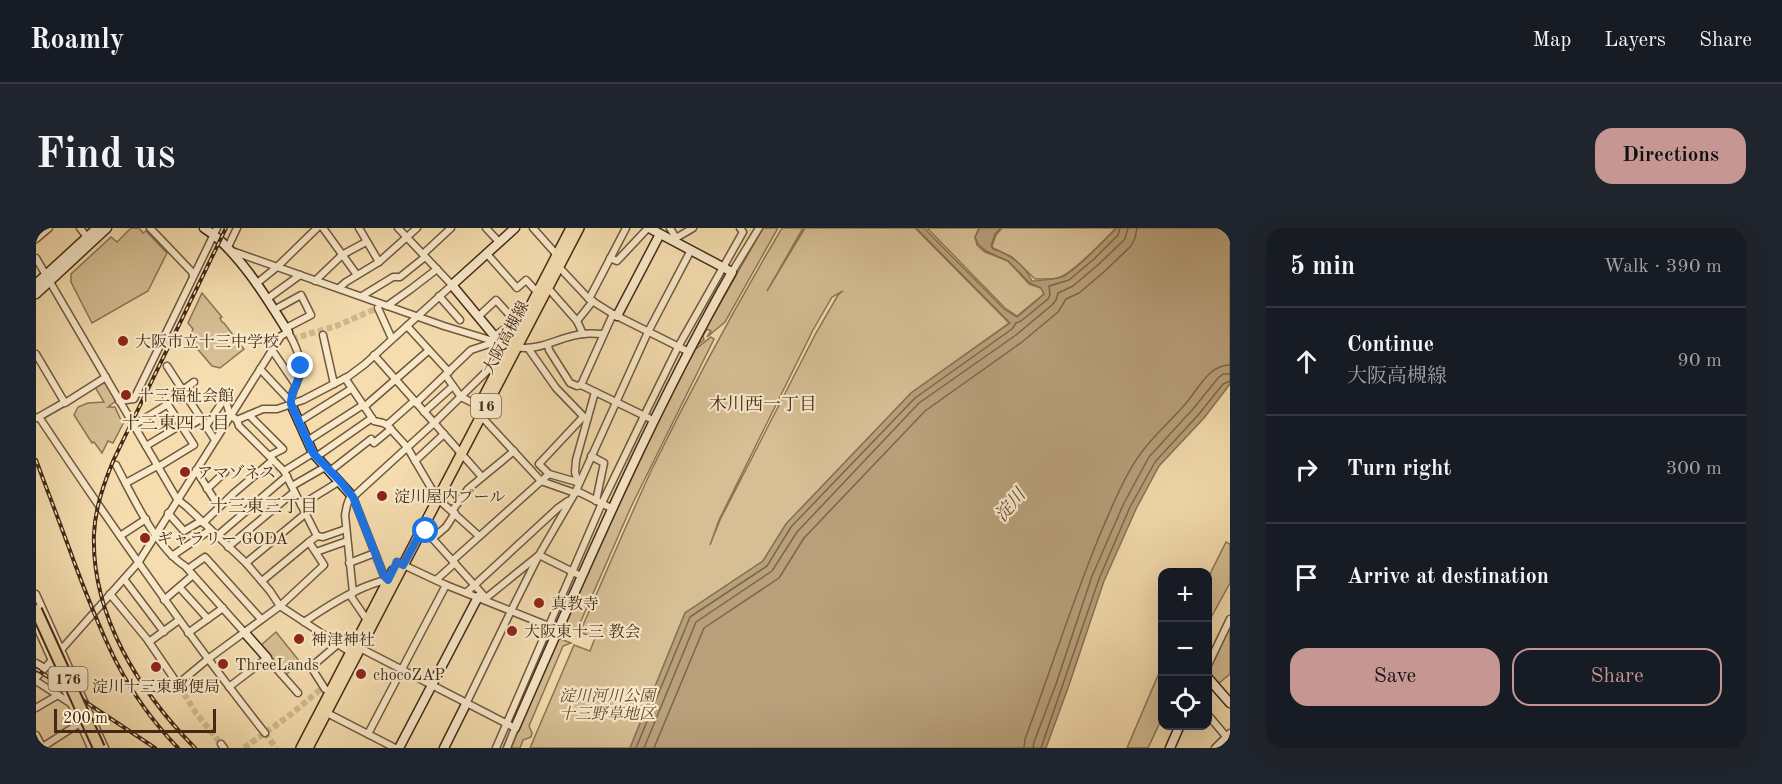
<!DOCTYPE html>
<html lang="en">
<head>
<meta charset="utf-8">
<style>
	:root { --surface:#171b24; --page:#20242c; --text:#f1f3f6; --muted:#9ea1a6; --line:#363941; --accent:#c59692 }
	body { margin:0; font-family:"Old Standard TT","Noto Serif JP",serif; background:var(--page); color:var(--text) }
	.controls { position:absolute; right:18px; bottom:18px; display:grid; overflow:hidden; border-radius:12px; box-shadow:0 6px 24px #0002 }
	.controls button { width:54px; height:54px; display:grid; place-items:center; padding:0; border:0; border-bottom:2px solid var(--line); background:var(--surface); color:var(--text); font:30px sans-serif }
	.scale { position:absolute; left:18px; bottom:15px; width:162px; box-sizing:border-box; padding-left:6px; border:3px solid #432a16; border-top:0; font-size:16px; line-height:21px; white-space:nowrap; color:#432a16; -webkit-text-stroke:4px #f8e9cb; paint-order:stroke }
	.stop { position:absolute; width:18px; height:18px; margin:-14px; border:4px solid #1a73e8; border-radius:50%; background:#fff }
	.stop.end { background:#1a73e8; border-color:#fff; box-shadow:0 2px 6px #0008 }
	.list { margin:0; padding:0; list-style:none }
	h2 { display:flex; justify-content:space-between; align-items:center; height:78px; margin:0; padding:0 24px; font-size:26px }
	h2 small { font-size:20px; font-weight:400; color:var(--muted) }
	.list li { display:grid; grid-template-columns:39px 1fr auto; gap:18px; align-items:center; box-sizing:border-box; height:108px; padding:0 24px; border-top:2px solid var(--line) }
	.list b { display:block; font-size:22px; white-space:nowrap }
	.list p { margin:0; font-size:20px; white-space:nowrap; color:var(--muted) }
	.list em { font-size:20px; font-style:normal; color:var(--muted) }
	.actions { display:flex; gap:12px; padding:18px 24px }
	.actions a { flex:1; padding:14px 0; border:2px solid var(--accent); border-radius:18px; text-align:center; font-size:21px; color:var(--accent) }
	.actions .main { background:var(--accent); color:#111 }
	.icon { flex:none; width:33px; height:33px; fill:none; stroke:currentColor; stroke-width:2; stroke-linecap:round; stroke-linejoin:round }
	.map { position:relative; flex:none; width:1194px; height:520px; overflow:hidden; border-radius:18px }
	header { display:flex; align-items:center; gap:36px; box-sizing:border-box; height:84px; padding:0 30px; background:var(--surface); border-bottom:2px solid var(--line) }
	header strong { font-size:28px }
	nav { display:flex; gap:33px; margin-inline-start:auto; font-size:21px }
	.intro { display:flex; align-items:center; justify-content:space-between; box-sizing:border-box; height:144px; padding:0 36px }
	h1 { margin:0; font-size:42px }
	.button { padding:15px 27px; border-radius:18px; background:var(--accent); color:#111; font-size:21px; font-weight:700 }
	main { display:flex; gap:36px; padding:0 36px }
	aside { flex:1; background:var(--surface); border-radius:18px; box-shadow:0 6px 24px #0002 }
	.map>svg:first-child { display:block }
	.green { fill:#d7bf95; stroke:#8d7456; stroke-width:1.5; fill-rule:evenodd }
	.water { fill:#b8a07b; stroke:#897153; stroke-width:1.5 }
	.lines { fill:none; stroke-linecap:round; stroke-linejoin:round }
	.shore { stroke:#7e6548; stroke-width:1.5 }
	.street-tunnel { stroke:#d1b990; stroke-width:6; stroke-dasharray:6 3; stroke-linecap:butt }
	.street-casing { stroke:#70573c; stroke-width:9 }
	.secondary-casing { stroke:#432a16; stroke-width:11 }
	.primary-casing { stroke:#432a16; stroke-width:12 }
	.street { stroke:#f8e9cb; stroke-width:6 }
	.secondary { stroke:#f8e9cb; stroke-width:8 }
	.primary { stroke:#f5ddaf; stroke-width:9 }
	.rail-casing { stroke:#432a16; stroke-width:4 }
	.rail { stroke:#f8e9cb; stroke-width:1.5; stroke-dasharray:4.5; stroke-linecap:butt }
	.highway-bridge-casing { stroke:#432a16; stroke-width:14; stroke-linecap:butt }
	.highway-bridge { stroke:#f5ddaf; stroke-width:10 }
	.route { stroke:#1a73e8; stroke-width:8 }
	.poi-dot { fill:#8f2418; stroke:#f8e9cb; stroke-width:2 }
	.labels { text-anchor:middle; stroke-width:4.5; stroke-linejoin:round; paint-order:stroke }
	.shield { fill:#f8e9cb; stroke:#79634c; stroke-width:1.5 }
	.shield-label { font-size:15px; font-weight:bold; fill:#432a16 }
	.street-label { font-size:16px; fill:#432a16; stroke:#f8e9cb }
	.poi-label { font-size:16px; fill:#432a16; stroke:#f8e9cb; text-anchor:start }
	.park-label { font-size:16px; font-style:italic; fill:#61482f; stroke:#f8e9cb }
	.neighbourhood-label { font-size:18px; fill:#432a16; stroke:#f8e9cb }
	.water-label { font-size:18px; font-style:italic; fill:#664d34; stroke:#f8e9cb }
</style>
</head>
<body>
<header>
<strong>Roamly</strong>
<nav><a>Map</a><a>Layers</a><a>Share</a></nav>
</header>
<div class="intro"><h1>Find us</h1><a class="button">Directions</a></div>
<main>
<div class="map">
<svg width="1194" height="520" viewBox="0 0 1194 520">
	<rect width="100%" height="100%" fill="#f5ddaf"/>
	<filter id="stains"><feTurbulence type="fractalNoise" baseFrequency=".00333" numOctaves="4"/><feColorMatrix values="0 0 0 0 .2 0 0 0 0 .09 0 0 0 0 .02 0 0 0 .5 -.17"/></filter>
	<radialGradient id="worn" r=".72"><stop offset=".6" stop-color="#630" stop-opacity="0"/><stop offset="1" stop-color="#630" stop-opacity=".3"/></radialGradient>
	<g class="green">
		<polygon points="95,0 103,0 107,5 110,3 131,25 112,63 56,95 35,54 35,46 75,9 81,14"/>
		<polygon points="727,0 742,0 689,94 671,109 675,103 671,101 667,108 668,112 660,118"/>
		<path d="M746 0H767L731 63 769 0H879L973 95 875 165 750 296 727 333 649 385 594 520H494L538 417 554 423 559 410 544 404C568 349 591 295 616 241 656 159 699 79 746 0ZM807 63 802 67 780 105 684 292 674 317 683 292 777 102 796 69Z"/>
		<polygon points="891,0 943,0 939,9 941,17 949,24 972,33 993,56 1005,60 1008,66 981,88 969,80"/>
		<path d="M966 0H1080C1068 12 1033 50 1018 51 1012 51 1005 51 999 51L976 29 957 20 956 18 960 7Z"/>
		<polygon points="166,65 186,89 184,90 186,94 188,95 208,121 184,140 176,138 153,111 157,101 152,95"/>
		<polygon points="675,109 678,111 595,279 541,402 529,396 580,276 656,124"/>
		<polygon points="67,154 70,155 80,173 72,179 79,179 84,190 88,194 77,215 72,213 66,225 58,214 56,215 38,187 42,179 52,175 68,174 59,159"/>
		<polygon points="1190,314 1194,316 1194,355 1172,395 1172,350"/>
		<polygon points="1194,397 1194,446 1183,455 1180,455 1172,446 1174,444 1172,443"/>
		<polygon points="240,404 264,434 250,447 224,418"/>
		<polygon points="522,410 535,415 527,418 493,498 496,505 495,509 487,512 484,520 475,520"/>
		<polygon points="1126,438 1126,490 1112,520 1091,520"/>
	</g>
	<path class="water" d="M880 0H888L968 81 981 89 1008 66 1005 60 994 55 972 33 950 23 942 16 939 9 944 0H965L959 6 955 18 957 21C972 25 989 37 996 53 1002 53 1022 51 1028 48 1045 38 1066 14 1081 0H1194V156L1168 190 1123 238 1100 281 1068 353 1032 460 1010 520H594L649 385 727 333 750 296 875 165 974 95Z"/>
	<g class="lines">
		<g class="shore">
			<polyline points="600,520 654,389 731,338 755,299 879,170 976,101 980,95 985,93 1012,71 1014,67 1013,58 1033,52 1058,31 1082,7 1084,0"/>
			<polyline points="608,520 660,394 736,343 761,304 883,175 980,107 1016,77 1020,72 1022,65 1037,58 1063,36 1089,11 1092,0"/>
			<polyline points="618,520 668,400 743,350 768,310 889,183 986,114 1022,84 1030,71 1043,65 1069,43 1095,18 1099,10 1101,0"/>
			<path d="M988 520 989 511C1016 440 1038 367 1068 297 1078 274 1090 245 1105 225 1119 206 1137 191 1151 174 1163 160 1173 137 1194 137"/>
			<polyline points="997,520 998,514 1020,456 1056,348 1088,275 1113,229 1157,181 1182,150 1187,146 1194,146"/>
			<polyline points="1005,520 1063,351 1094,279 1119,234 1163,186 1187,156 1194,153"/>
		</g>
		<g class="street-tunnel">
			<polyline points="256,111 300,98 344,79"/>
			<polyline points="143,458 160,485 185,516"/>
			<polyline points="229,505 240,520"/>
			<polyline points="208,520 254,487 284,462 289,461"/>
		</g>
		<defs>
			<g id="street">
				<polyline points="44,0 51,9"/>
				<polyline points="114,0 156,44 157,48"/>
				<polyline points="287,0 321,47"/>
				<polyline points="323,0 343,34"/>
				<polyline points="450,0 463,14"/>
				<polyline points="497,0 521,27 523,39 553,71 577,86 653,124"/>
				<polyline points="634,0 640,10"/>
				<polyline points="0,11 13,0"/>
				<polyline points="640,14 640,10 657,0"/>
				<polyline points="192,19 201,0"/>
				<polyline points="196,23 408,98 464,115"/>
				<polyline points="387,26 415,0"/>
				<polyline points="451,26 481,60 490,52 502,65"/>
				<polyline points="0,30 141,271 151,279 210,335 234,363 244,378 314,424 324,420 479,500 471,520"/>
				<polyline points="574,30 581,33 612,0"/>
				<polyline points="696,44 723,0"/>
				<polyline points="279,53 306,27 330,14"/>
				<polyline points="220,56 241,39 281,0"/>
				<polyline points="303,60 310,54 343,34 381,0"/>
				<polyline points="512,60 541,93 547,106"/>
				<polyline points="326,68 357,49 364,49 389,29"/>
				<polyline points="403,68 424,92"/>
				<polyline points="231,71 264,47"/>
				<polyline points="553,71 590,0"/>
				<polyline points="351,78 375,61 401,41"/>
				<polyline points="342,80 356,111"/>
				<polyline points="238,82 265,67 275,87 250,100"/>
				<polyline points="577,86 545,157 617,192"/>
				<polyline points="443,88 460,72 479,93"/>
				<polyline points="541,93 557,73"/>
				<polyline points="371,98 413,144"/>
				<polyline points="287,107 298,156"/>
				<polyline points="459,108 480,92"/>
				<polyline points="512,117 513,122 534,155 541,158 545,157"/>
				<path d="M480 119C504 124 524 108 547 106 553 105 561 106 567 106"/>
				<polyline points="492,120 520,160 549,190"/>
				<polyline points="236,122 260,157"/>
				<polyline points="0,126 29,175 70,149"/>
				<polyline points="338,127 446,249"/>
				<polyline points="131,138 179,212"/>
				<polyline points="224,141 255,174"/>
				<polyline points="410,148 425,169 443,178"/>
				<polyline points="309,150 338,193 347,195 351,197 371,219 398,265"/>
				<polyline points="147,162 158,154"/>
				<polyline points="83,173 98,171 181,0"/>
				<polyline points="380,175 435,122 456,115"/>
				<polyline points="328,179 392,123"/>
				<polyline points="388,184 417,158"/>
				<polyline points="213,187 247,221 233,228"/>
				<polyline points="445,188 505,253 539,265 543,264 575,280"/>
				<path d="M3 189C75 297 149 404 229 505"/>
				<polyline points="1,190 29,174"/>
				<polyline points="201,192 227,181 241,181 267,172 313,148 329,136 416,57 362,0"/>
				<polyline points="264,193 315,161"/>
				<polyline points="98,197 132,176"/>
				<polyline points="351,197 378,173"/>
				<polyline points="170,198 189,170"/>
				<polyline points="148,201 165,191"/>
				<polyline points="271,213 327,177"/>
				<polyline points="110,218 145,197"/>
				<polyline points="555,228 568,235 560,273"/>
				<polyline points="280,229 336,190"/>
				<polyline points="379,233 408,206"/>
				<path d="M80 237C96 267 120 320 149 338L208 404"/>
				<polyline points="122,239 158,217 130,174 130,171 153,171 188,167 194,187 201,192 203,198 248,243 281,308 273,314 288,337 244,378 172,431 142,456"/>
				<polyline points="160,242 183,279"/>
				<polyline points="248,243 277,225"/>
				<polyline points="294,243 335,211 338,215 355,201"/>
				<polyline points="541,254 513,246 503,236 547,189"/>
				<polyline points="90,255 121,238"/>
				<polyline points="542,255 539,244 540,232 559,164"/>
				<polyline points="256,258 289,239"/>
				<polyline points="171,261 189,244"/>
				<polyline points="315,266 311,277 309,287 317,365"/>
				<polyline points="402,271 443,308"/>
				<polyline points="265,277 304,253"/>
				<polyline points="416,283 432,261 478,223"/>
				<polyline points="132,285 148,303 165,293"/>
				<polyline points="167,295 198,265 237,232"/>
				<polyline points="387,300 450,370 450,372"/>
				<polyline points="84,308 110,291"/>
				<polyline points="181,308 251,248"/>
				<polyline points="281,308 287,309 310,301"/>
				<polyline points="397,310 410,299 419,285"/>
				<polyline points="192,319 258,264"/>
				<polyline points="280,324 311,313"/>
				<polyline points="136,328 174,302"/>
				<polyline points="417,332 513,246"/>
				<polyline points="361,334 410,357 515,399"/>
				<polyline points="210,335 269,286"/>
				<polyline points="313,335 339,325"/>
				<polyline points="152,341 169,329 225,391"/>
				<polyline points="88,351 128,404"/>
				<polyline points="400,352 419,335"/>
				<polyline points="226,353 273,314"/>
				<polyline points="353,353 348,348 317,269 398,195 459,135 464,138"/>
				<polyline points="144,360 172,391"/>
				<polyline points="430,365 522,280 532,273"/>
				<polyline points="0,366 69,520"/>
				<polyline points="74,366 111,411 143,458"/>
				<polyline points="314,367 331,392"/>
				<polyline points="450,370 503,327 545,348"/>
				<polyline points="128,372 157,347"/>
				<path d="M268 394C290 379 325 356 352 352"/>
				<polyline points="0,397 55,520"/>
				<polyline points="152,405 187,380"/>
				<polyline points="113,414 143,392"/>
				<polyline points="0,435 9,440"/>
				<polyline points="1172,437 1194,391"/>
				<path d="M0 450 102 335 245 108 252 104C259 116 268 135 263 149 260 158 254 166 255 176"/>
				<polyline points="0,453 34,475"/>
				<polyline points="193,459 231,430 262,465"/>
				<polyline points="294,463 289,461 275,439 302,416"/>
				<polyline points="430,476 475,383 503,327 539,265 612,104 655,22"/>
				<polyline points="0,480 22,467"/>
				<polyline points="291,485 359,520"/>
				<polyline points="1172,487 1194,513"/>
				<polyline points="332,506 410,357"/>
				<polyline points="0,507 7,520"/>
				<polyline points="185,516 188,520"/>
				<polyline points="5,520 44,495"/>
				<polyline points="460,520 566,275 608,188 642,119 707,4 704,0"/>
				<polyline points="1179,520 1194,505"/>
			</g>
			<g id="secondary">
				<path d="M168 0C201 21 231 70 252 104"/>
				<polyline points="0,56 61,0"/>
				<polyline points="0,66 71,0"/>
				<polyline points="581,88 624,6"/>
				<polyline points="465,116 416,57 479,0"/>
				<polyline points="255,176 277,225 317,269"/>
				<polyline points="208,404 231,430"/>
				<polyline points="1172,450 1194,475"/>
				<path d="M479 500C547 345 612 192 696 44L613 0"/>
				<polyline points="363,520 442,369"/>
				<polyline points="408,520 430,476"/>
				<polyline points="1134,520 1144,497"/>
			</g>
			<g id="primary">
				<polyline points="444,176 535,0"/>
				<polyline points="265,520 357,343"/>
				<polyline points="272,520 543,0"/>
			</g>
		</defs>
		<use href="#street" class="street-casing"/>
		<use href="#secondary" class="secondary-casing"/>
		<use href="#primary" class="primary-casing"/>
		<use href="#street" class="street"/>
		<use href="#secondary" class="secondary"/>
		<use href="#primary" class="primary"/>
		<defs>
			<g id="rail">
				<path d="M0 232C13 267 27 303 40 339 67 410 88 464 142 520"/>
				<polyline points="0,441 119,520"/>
				<path d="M159 520C104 464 55 388 58 306 59 280 68 255 78 231L190 0"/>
			</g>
		</defs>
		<use href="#rail" class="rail-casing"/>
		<use href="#rail" class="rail"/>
		<defs>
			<polyline id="highway-bridge" points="0,382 63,520"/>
		</defs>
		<use href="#highway-bridge" class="highway-bridge-casing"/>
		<use href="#highway-bridge" class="highway-bridge"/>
	</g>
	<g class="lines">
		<path class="route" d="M265 138C265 152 254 163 255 176L277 225 304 253 317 269 348 348 352 352 361 334 367 337 387 300 390 303"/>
	</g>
	<g class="poi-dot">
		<circle cx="87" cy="113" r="6"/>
		<circle cx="90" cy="167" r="6"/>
		<circle cx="149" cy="244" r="6"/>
		<circle cx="346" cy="268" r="6"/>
		<circle cx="109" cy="310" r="6"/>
		<circle cx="503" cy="375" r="6"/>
		<circle cx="476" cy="403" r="6"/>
		<circle cx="263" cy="411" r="6"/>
		<circle cx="187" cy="436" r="6"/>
		<circle cx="120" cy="439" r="6"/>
		<circle cx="325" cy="446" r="6"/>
	</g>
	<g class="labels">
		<g class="shield">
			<rect x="435" y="166" width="30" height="24" rx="4.5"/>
			<rect x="12.5" y="439" width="39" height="24" rx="4.5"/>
		</g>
		<g class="shield-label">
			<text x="450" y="183">16</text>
			<text x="32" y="456">176</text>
		</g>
		<g class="street-label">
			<text transform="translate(469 109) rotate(-62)" y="6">大阪高槻線</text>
		</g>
		<g class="poi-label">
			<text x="99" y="119">大阪市立十三中学校</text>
			<text x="102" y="173">十三福祉会館</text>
			<text x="161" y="250">アマゾネス</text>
			<text x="358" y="274">淀川屋内プール</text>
			<text x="121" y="316">ギャラリー GODA</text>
			<text x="515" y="381">真教寺</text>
			<text x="488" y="409">大阪東十三 教会</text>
			<text x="275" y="417">神津神社</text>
			<text x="199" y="442">ThreeLands</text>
			<text x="337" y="452">chocoZAP</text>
			<text x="120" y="464" text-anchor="middle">淀川十三東郵便局</text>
		</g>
		<g class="park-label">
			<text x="571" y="473">淀川河川公園<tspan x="571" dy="18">十三野草地区</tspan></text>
		</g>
		<g class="neighbourhood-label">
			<text x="727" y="182">木川西一丁目</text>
			<text x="140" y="201">十三東四丁目</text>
			<text x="228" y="284">十三東三丁目</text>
		</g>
		<g class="water-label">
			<text transform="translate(974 277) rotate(-50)" y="6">淀川</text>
		</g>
	</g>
	<rect width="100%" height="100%" filter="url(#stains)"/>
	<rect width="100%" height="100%" fill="url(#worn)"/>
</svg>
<div class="controls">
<button>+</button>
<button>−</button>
<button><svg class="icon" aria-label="locate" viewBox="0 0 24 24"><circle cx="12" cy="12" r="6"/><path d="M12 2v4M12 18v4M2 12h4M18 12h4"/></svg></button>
</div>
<div class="scale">200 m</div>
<div class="stop" style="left:390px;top:303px"></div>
<div class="stop end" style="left:265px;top:138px"></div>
</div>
<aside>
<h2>5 min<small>Walk · 390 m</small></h2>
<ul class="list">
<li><svg class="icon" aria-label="ahead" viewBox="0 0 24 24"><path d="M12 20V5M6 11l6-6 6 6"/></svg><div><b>Continue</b><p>大阪高槻線</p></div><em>90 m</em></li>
<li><svg class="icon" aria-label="right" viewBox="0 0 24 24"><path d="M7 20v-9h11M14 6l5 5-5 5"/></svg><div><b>Turn right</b></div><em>300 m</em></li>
<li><svg class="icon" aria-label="arrive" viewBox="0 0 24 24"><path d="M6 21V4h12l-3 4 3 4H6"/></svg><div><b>Arrive at destination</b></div></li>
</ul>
<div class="actions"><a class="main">Save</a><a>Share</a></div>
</aside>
</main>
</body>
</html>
